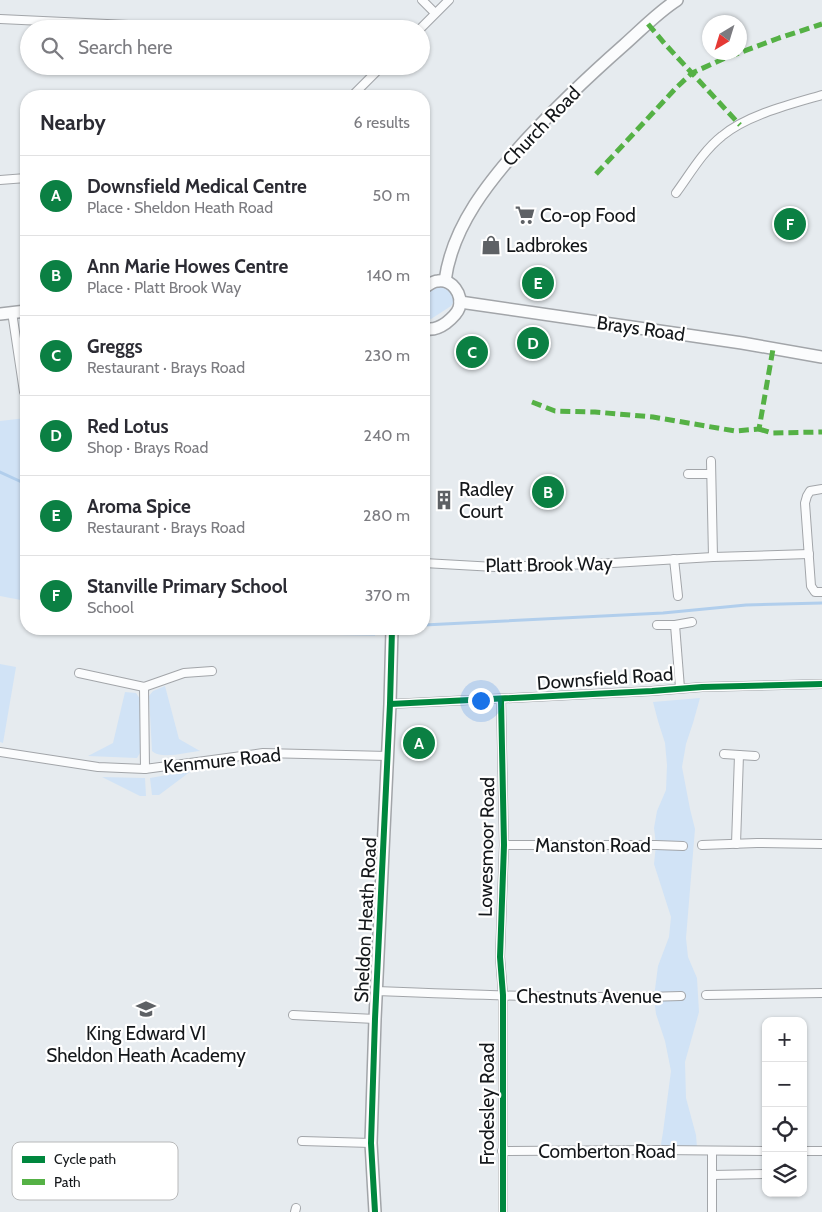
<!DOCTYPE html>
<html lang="en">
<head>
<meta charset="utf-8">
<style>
	:root { --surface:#fff; --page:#f2f2f3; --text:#2b2b33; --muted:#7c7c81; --line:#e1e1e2; --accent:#0b8043 }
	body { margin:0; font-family:Cabin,sans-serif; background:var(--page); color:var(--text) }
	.controls { position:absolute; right:15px; bottom:15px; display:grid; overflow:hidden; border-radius:10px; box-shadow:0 1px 4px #0004 }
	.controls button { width:45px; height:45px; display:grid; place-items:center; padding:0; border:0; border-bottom:1px solid var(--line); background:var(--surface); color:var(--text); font:25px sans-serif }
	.compass { position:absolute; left:702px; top:15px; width:45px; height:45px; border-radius:50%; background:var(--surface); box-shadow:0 1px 4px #0004; rotate:218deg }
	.you { position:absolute; left:480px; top:700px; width:18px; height:18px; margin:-12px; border:4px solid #fff; border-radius:50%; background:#1a73e8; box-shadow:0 0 0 8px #1a73e833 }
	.badge { display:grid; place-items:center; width:32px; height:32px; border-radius:50%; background:var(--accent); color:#fff; font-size:16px; font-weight:700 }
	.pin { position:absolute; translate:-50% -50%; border:2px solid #fff; box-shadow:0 1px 5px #0006 }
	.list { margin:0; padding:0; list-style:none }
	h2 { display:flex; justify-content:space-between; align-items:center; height:65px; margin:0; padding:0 20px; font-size:21px }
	h2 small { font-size:16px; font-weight:400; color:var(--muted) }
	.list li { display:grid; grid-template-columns:32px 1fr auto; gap:15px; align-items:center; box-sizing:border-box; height:80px; padding:0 20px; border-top:1px solid var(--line) }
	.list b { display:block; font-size:19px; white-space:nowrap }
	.list p { margin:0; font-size:16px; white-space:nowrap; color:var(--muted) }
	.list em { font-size:16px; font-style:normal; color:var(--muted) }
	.icon { flex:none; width:28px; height:28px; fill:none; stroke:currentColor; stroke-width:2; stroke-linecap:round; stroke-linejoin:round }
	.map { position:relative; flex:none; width:822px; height:1212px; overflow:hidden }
	.search { position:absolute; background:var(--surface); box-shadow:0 1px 4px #0004; left:20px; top:20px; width:410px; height:55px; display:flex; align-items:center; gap:12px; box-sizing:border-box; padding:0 18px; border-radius:28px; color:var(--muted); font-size:19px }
	.panel { position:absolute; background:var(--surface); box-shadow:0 1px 4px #0004; left:20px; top:90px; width:410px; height:545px; border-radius:20px }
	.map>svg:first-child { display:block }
	.green { fill:#d1e3f6 }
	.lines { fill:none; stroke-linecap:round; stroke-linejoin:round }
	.stream { stroke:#b1ceec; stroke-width:3 }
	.street-casing { stroke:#a2a5a9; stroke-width:10 }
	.secondary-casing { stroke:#a2a5a9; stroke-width:14 }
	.street { stroke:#fbfcfd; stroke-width:8 }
	.secondary { stroke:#fbfcfd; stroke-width:11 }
	.quiet { stroke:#55b145; stroke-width:5; stroke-dasharray:10 5; stroke-linecap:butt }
	.cycleway-casing { stroke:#fff; stroke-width:9 }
	.cycleway { stroke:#00873e; stroke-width:6 }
	.labels { text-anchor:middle; stroke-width:4.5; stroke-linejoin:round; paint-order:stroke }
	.street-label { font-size:19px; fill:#14171a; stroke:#fff }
	.poi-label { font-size:19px; fill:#14171a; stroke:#fff; text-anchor:start }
	.key { fill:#fff; stroke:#b8b9ba; stroke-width:1 }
	.key-label { font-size:14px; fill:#14171a }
</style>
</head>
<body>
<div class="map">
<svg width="822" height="1212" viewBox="0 0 822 1212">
	<rect width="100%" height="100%" fill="#e6ebef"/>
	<g class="green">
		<path d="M443 285C450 289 452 293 454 301L451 306 431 319 424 317V296L429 292Z"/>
		<polygon points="26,418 26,601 0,596 0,421"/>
		<polygon points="231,629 375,629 375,636 267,633"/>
		<polygon points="0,664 16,667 3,743 0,742"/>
		<path d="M165 686 179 739 200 751C188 752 161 760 152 751L149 696 153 691Z"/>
		<polygon points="125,692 136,693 140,699 140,753 137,758 88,756 113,743"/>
		<polygon points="700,698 693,723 686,744 682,767 690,809 695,829 686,938 688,957 697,978 699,1012 685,1062 686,1098 696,1135 697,1148 660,1150 663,1132 671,1071 665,1041 656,1014 654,997 658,966 669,937 671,917 654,864 656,845 654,828 657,811 666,790 667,765 665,743 658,721 653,702"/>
		<polygon points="191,771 159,795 152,795 150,778"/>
		<polygon points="102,777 145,778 146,796 140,796"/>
	</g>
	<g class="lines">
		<g class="stream">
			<polyline points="0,472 26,484"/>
			<polyline points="424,625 663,613 746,605 822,603"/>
		</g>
		<defs>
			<g id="street">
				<polyline points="422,0 435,13"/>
				<polyline points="0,19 171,27"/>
				<polyline points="420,29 449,0"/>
				<polyline points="352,96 382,66"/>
				<polyline points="0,180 26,178"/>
				<path d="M676 193C690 174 703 151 722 136 747 115 791 104 822 95"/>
				<polyline points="12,312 24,392"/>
				<polyline points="711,461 713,557"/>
				<polyline points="688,474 711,474"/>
				<polyline points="822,489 810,491 807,496 805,503 811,586 815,592 822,592"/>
				<polyline points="674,559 678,596"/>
				<polyline points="424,563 495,567 596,564 713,557 809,554"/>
				<polyline points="657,625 675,625 692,622"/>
				<polyline points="675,625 680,688"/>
				<polyline points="79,673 144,687 184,673 212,671"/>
				<polyline points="144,687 145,769"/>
				<polyline points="501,699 504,845 500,957 503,995 503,1212"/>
				<polyline points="390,704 652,691 702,687 822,684"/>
				<polyline points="0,752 98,767 145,769 263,753 388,756"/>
				<polyline points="724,754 755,756"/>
				<polyline points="736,844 739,755"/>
				<polyline points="504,845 656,845 683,846"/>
				<polyline points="702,845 757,843 822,844"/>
				<path d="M376 991C478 995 580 999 681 996"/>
				<polyline points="706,995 822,993"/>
				<polyline points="293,1015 375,1019"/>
				<polyline points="302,1141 371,1143"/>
				<polyline points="502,1151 660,1150 766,1151"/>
				<polyline points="803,1151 822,1151"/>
				<polyline points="712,1175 766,1174"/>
				<polyline points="295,1212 296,1208"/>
				<polyline points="712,1212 712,1151"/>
			</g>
			<g id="secondary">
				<path d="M445 281C452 226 490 180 525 141 556 107 590 75 624 45 641 30 658 12 677 0"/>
				<path d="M424 288C428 285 433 281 438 281 452 279 463 294 459 308 457 314 451 319 446 323 439 328 432 331 424 328"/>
				<polyline points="460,302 742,343 822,357"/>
				<polyline points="0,314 26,311"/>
				<polyline points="375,1212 371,1143 375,1019 390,704 392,629"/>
			</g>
		</defs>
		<use href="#street" class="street-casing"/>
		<use href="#secondary" class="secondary-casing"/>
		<use href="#street" class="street"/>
		<use href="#secondary" class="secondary"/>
		<g class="quiet">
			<polyline points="648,24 665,44 740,125"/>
			<polyline points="596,174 676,88 692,73 723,59 779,38 822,24"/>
			<polyline points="532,402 555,411 595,412 653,417 735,431 759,429 773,349"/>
			<polyline points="759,429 772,433 822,432"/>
		</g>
		<defs>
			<g id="cycleway">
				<polyline points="501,699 504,845 500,957 503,995 503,1212"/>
				<polyline points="390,704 652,691 702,687 822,684"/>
				<polyline points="375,1212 371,1143 375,1019 390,704 392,629"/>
			</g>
		</defs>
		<use href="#cycleway" class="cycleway-casing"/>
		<use href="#cycleway" class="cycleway"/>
	</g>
	<defs>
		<symbol id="supermarket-bare" viewBox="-9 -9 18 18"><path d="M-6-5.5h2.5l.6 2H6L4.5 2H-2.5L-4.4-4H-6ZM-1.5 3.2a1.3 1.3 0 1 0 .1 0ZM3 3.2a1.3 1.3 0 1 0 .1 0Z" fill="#5e6165" stroke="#fff" stroke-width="2.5" paint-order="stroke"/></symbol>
		<symbol id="shop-bare" viewBox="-9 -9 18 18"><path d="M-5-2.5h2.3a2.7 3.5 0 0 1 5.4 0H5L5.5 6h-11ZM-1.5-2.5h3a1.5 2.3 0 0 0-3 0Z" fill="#5e6165" stroke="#fff" stroke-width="2.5" paint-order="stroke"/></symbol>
		<symbol id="building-bare" viewBox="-9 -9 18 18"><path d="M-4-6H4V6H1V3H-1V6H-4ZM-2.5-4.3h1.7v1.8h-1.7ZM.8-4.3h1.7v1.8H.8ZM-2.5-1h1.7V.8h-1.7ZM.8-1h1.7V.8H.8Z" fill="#5e6165" stroke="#fff" stroke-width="2.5" paint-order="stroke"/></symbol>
		<symbol id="school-bare" viewBox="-9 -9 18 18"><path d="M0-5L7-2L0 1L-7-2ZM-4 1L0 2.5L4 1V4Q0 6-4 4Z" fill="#5e6165" stroke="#fff" stroke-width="2.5" paint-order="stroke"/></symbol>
	</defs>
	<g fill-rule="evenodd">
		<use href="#supermarket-bare" x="511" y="201" width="28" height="28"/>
		<use href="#shop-bare" x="477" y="231" width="28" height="28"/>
		<use href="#building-bare" x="430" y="486" width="28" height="28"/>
		<use href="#school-bare" x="132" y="995" width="28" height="28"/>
	</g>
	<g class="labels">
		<g class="street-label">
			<text transform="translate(541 126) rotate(-46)" y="7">Church Road</text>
			<text transform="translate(641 328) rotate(8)" y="7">Brays Road</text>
			<text transform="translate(549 564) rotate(-1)" y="7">Platt Brook Way</text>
			<text transform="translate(605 678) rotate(-4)" y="7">Downsfield Road</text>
			<text transform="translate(222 760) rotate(-6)" y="7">Kenmure Road</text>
			<text x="593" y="852">Manston Road</text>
			<text transform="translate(486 847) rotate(-89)" y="7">Lowesmoor Road</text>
			<text transform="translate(365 920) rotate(-87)" y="7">Sheldon Heath Road</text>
			<text x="589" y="1003">Chestnuts Avenue</text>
			<text transform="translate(487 1104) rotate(-90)" y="7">Frodesley Road</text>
			<text x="607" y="1158">Comberton Road</text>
		</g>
		<g class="poi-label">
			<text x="540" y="222">Co-op Food</text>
			<text x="506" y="252">Ladbrokes</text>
			<text x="459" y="496">Radley<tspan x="459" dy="22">Court</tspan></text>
			<text x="146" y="1040" text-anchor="middle">King Edward VI<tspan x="146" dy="22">Sheldon Heath Academy</tspan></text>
		</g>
	</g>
	<rect x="12" y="1142" width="166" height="58" rx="8" class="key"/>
	<rect x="22" y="1156" width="23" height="7" fill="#00873e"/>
	<rect x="22" y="1179" width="23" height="6" fill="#55b145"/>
	<g class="key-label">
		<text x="54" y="1164">Cycle path</text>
		<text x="54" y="1187">Path</text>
	</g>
</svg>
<div class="controls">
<button>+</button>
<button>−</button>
<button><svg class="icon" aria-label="locate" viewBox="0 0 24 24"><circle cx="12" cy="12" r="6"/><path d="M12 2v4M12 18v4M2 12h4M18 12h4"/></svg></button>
<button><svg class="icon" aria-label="layers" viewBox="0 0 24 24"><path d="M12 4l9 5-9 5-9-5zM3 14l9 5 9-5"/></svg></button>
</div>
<svg class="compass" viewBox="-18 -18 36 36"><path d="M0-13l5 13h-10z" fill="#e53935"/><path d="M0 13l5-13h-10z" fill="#7c7c81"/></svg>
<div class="you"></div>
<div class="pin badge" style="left:419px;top:743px">A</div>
<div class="pin badge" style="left:548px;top:492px">B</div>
<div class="pin badge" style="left:472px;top:352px">C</div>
<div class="pin badge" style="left:533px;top:343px">D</div>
<div class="pin badge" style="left:538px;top:283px">E</div>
<div class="pin badge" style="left:790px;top:224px">F</div>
<div class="search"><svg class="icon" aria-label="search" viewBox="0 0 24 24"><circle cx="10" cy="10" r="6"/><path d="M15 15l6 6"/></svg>Search here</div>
<section class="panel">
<h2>Nearby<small>6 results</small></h2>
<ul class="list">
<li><span class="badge">A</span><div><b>Downsfield Medical Centre</b><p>Place · Sheldon Heath Road</p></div><em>50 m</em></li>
<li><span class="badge">B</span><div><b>Ann Marie Howes Centre</b><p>Place · Platt Brook Way</p></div><em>140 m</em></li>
<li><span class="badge">C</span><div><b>Greggs</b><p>Restaurant · Brays Road</p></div><em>230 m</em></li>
<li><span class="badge">D</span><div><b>Red Lotus</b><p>Shop · Brays Road</p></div><em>240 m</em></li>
<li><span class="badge">E</span><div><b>Aroma Spice</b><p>Restaurant · Brays Road</p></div><em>280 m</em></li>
<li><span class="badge">F</span><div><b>Stanville Primary School</b><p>School</p></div><em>370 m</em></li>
</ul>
</section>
</div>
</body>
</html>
